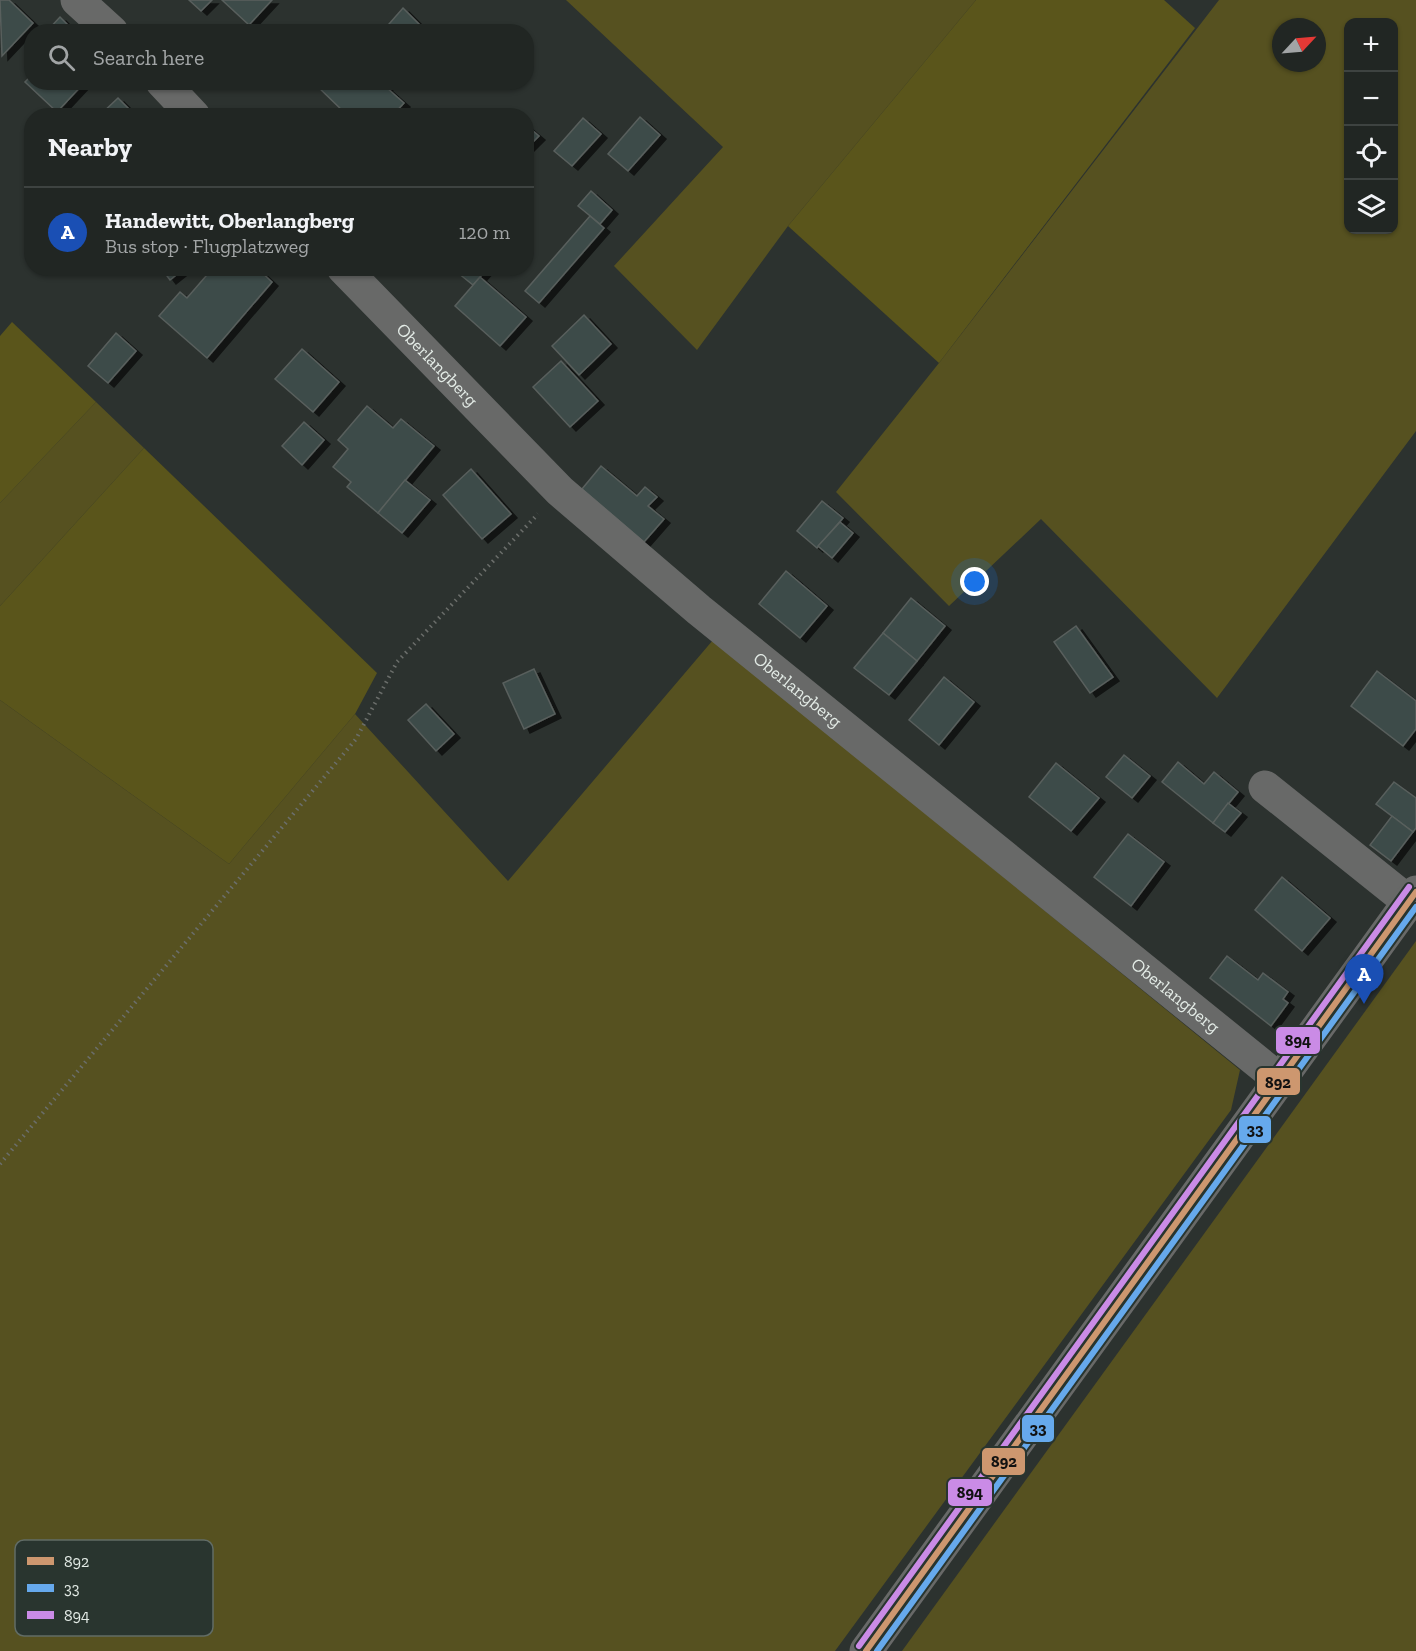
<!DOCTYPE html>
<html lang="en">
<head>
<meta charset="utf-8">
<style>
	:root { --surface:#212623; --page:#292e2b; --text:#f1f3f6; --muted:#a2a5a6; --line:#3e4341; --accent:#a3aaa6 }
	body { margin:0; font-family:"Zilla Slab",serif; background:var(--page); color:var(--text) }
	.controls { position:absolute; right:18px; top:18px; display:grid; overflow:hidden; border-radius:12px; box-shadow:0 2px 4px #0004 }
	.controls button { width:54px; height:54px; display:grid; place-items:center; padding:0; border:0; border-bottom:2px solid var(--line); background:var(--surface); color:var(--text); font:30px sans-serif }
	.compass { position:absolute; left:1272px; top:18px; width:54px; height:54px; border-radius:50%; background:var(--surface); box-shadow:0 2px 4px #0004; rotate:64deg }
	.you { position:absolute; left:975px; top:582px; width:21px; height:21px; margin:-15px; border:4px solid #fff; border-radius:50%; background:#1a73e8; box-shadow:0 0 0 9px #1a73e833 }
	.badge { display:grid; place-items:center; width:39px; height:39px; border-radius:50%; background:var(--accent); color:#fff; font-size:20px; font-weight:700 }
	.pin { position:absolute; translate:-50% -50px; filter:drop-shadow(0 2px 3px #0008) }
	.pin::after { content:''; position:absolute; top:32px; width:21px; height:18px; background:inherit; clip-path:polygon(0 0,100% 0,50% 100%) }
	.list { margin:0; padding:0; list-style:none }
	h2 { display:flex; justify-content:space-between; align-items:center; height:78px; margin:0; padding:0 24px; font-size:26px }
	h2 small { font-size:20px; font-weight:400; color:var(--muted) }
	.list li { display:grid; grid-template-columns:39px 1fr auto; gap:18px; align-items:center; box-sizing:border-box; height:90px; padding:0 24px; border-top:2px solid var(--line) }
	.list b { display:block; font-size:22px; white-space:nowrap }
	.list p { margin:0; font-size:20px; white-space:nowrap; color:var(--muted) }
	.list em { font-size:20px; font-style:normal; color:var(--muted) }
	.icon { flex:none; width:33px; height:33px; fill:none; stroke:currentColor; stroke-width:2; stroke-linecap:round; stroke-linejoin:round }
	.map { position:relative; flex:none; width:1416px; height:1651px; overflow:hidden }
	.search { position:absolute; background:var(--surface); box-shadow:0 2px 4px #0004; left:24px; top:24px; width:510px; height:66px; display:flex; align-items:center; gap:15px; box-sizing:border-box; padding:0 21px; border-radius:24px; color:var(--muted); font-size:22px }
	.panel { position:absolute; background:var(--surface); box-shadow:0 2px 4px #0004; left:24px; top:108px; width:510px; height:168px; border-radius:24px }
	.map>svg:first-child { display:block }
	.green { fill:#565120; fill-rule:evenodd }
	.forest { fill:#5a551b }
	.building { fill:#3d4c49; stroke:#595f5d; stroke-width:1.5; filter:url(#shadow) }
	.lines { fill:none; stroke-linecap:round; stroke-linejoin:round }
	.path { stroke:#6b6e6b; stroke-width:4; stroke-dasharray:1.5 4.5; stroke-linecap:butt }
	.minor { stroke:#686968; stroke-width:33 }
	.bus-1-casing { stroke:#29352f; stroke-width:10 }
	.bus-2-casing { stroke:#29352f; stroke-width:10 }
	.bus-3-casing { stroke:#29352f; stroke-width:10 }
	.bus-1 { stroke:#cd976f; stroke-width:6 }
	.bus-2 { stroke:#66a9ec; stroke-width:6 }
	.bus-3 { stroke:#ca8be6; stroke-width:6 }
	.labels { text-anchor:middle; stroke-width:5; stroke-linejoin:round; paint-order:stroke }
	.street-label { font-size:18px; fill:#e3ebe6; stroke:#29352f }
	.key { fill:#29352f; stroke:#616c66; stroke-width:1.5 }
	.key-label { font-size:16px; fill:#e3ebe6 }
	.line-badge { stroke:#29352f; stroke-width:2 }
	.pale-badge-label { font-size:16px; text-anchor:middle; font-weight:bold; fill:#111 }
</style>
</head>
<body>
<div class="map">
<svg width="1416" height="1651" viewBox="0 0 1416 1651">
	<defs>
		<filter id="shadow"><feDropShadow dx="6" dy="4" stdDeviation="0" flood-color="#0009"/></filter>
	</defs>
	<rect width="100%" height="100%" fill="#2c322f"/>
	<g class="green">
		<polygon points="566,0 976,0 788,226 697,350 614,266 723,147"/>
		<path d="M1219 0H1416V431L1217 698 1041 519 949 606 836 492 939 363ZM1394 22V230H1348V22ZM1281 27H1317V63H1281Z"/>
		<polygon points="96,402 144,448 0,606 0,503"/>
		<polygon points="713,640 1240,1070 1231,1110 835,1651 0,1651 0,700 229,864 355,714 508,881"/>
		<polygon points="1416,941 1416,1651 902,1651"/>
	</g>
	<g class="forest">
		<polygon points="976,0 1164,0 1195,28 939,363 788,226"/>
		<polygon points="12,322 96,402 0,503 0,336"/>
		<polygon points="144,448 377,673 355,714 229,864 0,700 0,606"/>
	</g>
	<g class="building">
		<polygon points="0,0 9,0 33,23 2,56"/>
		<polygon points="189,0 212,0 201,11"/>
		<polygon points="222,0 272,0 249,25"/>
		<polygon points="403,8 427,32 382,32"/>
		<polygon points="60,17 73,30 46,32"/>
		<polygon points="32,75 32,82 85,82 57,112 25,82"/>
		<polygon points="313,82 390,82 386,87 404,103 392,116 348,116"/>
		<polygon points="118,98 136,116 99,116"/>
		<polygon points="640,117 660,135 628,171 608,154"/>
		<polygon points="583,118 601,134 572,166 554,151"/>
		<polygon points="526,125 539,136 526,149"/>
		<polygon points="591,191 612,210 600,224 578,206"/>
		<polygon points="590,216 604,228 539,303 525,291"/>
		<polygon points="161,268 185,268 170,280"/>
		<polygon points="213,268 257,268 272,282 207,358 159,316 180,292 187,298"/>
		<polygon points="462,268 488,268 473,285 458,273"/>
		<polygon points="480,277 526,317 500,346 455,306"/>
		<polygon points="584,315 611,344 579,375 552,346"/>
		<polygon points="116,333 136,351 108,383 88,366"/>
		<polygon points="302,349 339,382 313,412 275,379"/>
		<polygon points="561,361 598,401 570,427 533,387"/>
		<polygon points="367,406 393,428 401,419 434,446 378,513 347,487 351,482 333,467 348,449 338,440"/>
		<polygon points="304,422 324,440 302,465 282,446"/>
		<polygon points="601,466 637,496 645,487 657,497 648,506 664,519 644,542 582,489"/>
		<polygon points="471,469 511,514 482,539 443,495"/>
		<polygon points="405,480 430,500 402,533 378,513"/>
		<polygon points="822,501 843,518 817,548 797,531"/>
		<polygon points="840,522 853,533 832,558 818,546"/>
		<polygon points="786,571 827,606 800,638 759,604"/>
		<polygon points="911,598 945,626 917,661 883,633"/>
		<polygon points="1076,626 1113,677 1090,693 1054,642"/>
		<polygon points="883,633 917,661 889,695 854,668"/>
		<polygon points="534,669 555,714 524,729 503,683"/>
		<polygon points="1377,671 1416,701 1416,729 1403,746 1351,706"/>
		<polygon points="944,677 974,702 939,745 909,720"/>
		<polygon points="426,704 454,734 436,751 408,720"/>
		<polygon points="1124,755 1150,776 1132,798 1106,777"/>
		<polygon points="1178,762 1204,784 1214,772 1238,792 1213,823 1162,782"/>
		<polygon points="1056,763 1099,798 1071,831 1029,797"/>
		<polygon points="1394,782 1416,798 1416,828 1413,832 1376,804"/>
		<polygon points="1228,803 1241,813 1225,832 1213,823"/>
		<polygon points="1392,816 1413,832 1391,861 1370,845"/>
		<polygon points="1128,834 1164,862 1131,906 1094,877"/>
		<polygon points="1282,877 1330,918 1302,951 1255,910"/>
		<polygon points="1227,956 1258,980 1263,973 1288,992 1283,999 1288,1003 1271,1026 1210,978"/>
	</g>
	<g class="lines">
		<polyline class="path" points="0,1164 356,739 397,662 538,514"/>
		<g class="minor">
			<polyline points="77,0 112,32"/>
			<polyline points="162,82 194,116"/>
			<path id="s1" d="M343 268 560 491 699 610 1280 1080"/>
			<polyline points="1265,787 1409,902"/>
			<polyline points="866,1651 1416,892"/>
		</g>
		<defs>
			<polyline id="bus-1" points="866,1651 1416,892"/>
			<polyline id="bus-2" points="877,1651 1416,907"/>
			<polyline id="bus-3" points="859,1646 1409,887"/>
		</defs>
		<use href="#bus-1" class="bus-1-casing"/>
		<use href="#bus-2" class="bus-2-casing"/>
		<use href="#bus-3" class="bus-3-casing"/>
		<use href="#bus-1" class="bus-1"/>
		<use href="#bus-2" class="bus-2"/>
		<use href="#bus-3" class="bus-3"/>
	</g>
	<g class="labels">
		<g class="street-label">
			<text dy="6" stroke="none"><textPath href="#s1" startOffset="135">Oberlangberg</textPath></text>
			<text dy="6" stroke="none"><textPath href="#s1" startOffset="621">Oberlangberg</textPath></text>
			<text dy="6" stroke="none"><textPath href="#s1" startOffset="1107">Oberlangberg</textPath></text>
		</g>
	</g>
	<rect x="15" y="1540" width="198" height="96" rx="9" class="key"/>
	<rect x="27" y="1557" width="27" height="8" fill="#cd976f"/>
	<rect x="27" y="1584" width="27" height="8" fill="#66a9ec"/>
	<rect x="27" y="1611" width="27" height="8" fill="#ca8be6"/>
	<g class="key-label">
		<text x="64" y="1567">892</text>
		<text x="64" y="1594">33</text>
		<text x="64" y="1621">894</text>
	</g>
	<g class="line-badge">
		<rect x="1275" y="1026" width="46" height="29" rx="6" fill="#ca8be6"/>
		<rect x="1256" y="1067" width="45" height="29" rx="6" fill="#cd976f"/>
		<rect x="1238" y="1115" width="34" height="29" rx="6" fill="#66a9ec"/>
		<rect x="1021" y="1414" width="34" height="29" rx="6" fill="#66a9ec"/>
		<rect x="981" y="1447" width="45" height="29" rx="6" fill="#cd976f"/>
		<rect x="947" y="1478" width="46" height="29" rx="6" fill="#ca8be6"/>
	</g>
	<g class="pale-badge-label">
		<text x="1298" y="1046">894</text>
		<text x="1278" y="1088">892</text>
		<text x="1255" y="1135">33</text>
		<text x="1038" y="1434">33</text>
		<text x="1004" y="1467">892</text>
		<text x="970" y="1498">894</text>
	</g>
</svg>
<div class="controls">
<button>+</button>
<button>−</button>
<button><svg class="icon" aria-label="locate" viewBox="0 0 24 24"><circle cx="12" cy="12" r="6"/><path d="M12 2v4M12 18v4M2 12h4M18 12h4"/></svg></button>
<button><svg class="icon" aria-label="layers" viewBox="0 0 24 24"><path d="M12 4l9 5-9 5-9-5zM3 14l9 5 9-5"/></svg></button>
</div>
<svg class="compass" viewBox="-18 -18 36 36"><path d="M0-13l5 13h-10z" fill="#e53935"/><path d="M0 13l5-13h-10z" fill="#a2a5a6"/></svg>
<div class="you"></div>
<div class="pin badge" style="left:1364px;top:1004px;background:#1a4fb4">A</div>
<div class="search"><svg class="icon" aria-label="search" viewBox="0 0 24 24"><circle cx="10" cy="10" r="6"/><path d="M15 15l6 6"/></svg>Search here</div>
<section class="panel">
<h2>Nearby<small></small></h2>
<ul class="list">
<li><span class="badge" style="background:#1a4fb4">A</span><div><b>Handewitt, Oberlangberg</b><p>Bus stop · Flugplatzweg</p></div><em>120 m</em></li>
</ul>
</section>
</div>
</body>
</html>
